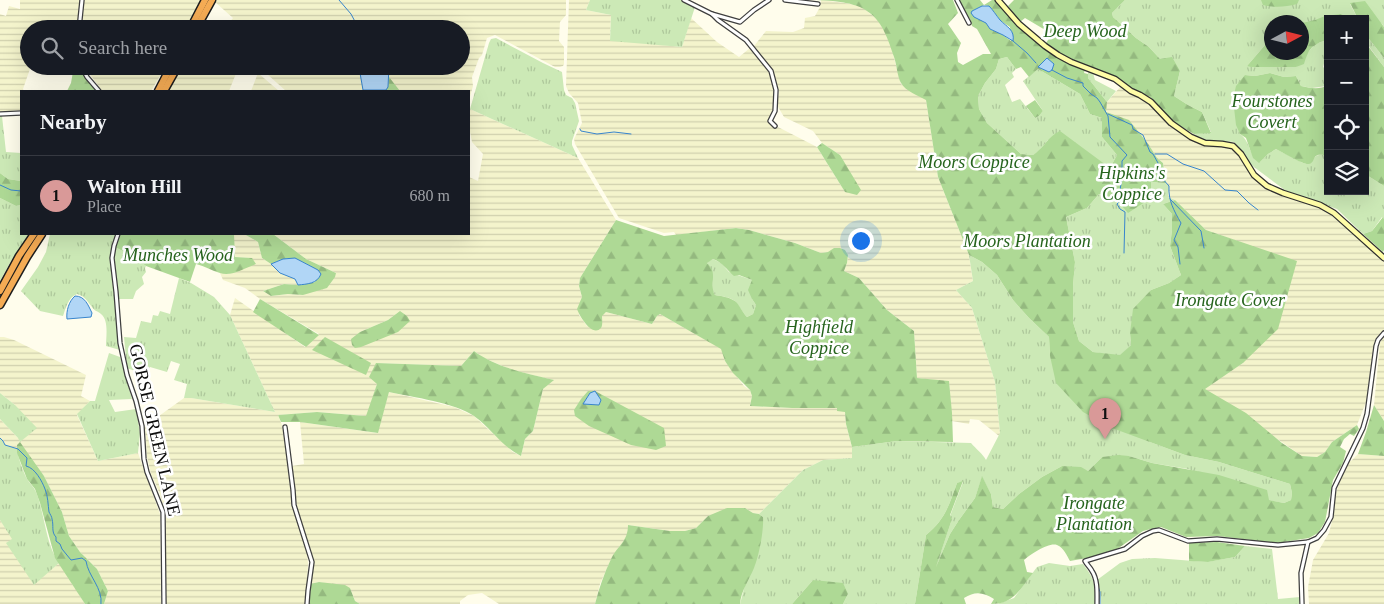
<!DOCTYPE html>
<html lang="en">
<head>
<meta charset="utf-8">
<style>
	:root { --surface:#171b24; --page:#242831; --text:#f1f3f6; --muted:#9ea1a6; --line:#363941; --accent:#d99998 }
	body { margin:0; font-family:Georgia,serif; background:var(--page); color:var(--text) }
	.controls { position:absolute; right:15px; top:15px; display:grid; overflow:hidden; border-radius:0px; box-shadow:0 5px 20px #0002 }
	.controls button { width:45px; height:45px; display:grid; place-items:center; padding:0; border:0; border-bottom:1px solid var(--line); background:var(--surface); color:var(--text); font:25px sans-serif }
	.compass { position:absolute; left:1264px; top:15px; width:45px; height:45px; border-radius:50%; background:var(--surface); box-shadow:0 5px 20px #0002; rotate:83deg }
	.you { position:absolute; left:860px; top:240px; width:18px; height:18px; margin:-12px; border:4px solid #fff; border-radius:50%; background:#1a73e8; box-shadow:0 0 0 8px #1a73e833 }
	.badge { display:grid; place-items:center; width:32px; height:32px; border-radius:50%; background:var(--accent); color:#111; font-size:16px; font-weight:700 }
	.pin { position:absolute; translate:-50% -41px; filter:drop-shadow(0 1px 2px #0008) }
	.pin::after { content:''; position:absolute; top:26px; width:18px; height:15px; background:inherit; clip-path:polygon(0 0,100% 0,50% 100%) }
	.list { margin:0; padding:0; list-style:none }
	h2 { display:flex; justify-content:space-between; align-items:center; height:65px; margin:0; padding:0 20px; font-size:21px }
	h2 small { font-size:16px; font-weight:400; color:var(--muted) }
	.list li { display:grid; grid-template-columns:32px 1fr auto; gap:15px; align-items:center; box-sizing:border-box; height:80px; padding:0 20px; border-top:1px solid var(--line) }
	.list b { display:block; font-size:19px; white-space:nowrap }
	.list p { margin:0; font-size:16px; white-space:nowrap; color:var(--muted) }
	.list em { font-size:16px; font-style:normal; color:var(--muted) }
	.icon { flex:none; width:28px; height:28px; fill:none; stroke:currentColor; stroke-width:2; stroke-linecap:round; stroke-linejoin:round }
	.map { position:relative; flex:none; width:1384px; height:604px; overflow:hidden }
	.search { position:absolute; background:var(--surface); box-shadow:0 5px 20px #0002; left:20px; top:20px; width:450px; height:55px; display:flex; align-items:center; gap:12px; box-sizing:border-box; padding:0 18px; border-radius:28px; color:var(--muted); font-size:19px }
	.panel { position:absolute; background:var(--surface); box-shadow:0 5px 20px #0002; left:20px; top:90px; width:450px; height:145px; border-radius:0px }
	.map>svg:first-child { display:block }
	.farmland { fill:url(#farmland-rules); fill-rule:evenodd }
	.grass { fill:url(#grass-tufts) }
	.forest { fill:url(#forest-firs); fill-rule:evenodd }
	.water { fill:#b1d6f6; stroke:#3885cd }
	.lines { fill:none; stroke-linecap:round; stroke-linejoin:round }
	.stream { stroke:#3885cd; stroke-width:1 }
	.street-casing { stroke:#3f3f3f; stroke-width:5.5 }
	.secondary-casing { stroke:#2e2e2e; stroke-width:7 }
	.highway-casing { stroke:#1d1d1d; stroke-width:9 }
	.street { stroke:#fff; stroke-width:3 }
	.secondary { stroke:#fffda7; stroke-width:4.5 }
	.highway { stroke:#f4ab54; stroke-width:6 }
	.labels { text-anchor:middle; stroke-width:5; stroke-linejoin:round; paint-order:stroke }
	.park-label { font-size:18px; font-style:italic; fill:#26641d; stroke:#fff }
	.street-label { font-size:18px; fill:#0c0c0c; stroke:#fff }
</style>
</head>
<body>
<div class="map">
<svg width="1384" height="604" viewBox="0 0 1384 604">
	<defs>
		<pattern id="farmland-rules" width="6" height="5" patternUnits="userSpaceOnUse" patternTransform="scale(1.25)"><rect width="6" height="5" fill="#f4f4cc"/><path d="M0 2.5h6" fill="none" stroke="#d0d0ae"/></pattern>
		<pattern id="grass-tufts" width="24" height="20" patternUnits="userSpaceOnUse" patternTransform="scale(1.25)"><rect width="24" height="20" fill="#cce9b6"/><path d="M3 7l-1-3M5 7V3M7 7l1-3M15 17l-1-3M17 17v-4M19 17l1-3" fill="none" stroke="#aec79b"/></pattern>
		<pattern id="forest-firs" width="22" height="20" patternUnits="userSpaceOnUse" patternTransform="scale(1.25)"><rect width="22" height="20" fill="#aed995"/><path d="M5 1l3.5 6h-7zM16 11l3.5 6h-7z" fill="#94b97f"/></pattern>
	</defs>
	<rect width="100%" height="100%" fill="#fffdec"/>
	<g class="farmland">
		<polygon points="20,0 81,0 78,29 29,29 29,66 31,66 23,89 24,91 21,91 21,110 0,112 0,14 6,16 9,6 20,9"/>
		<polygon points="83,0 202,0 186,29 81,29"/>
		<polygon points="217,0 566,0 566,15 560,22 559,41 564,47 564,64 563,66 560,67 555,67 495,35 487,38 482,55 479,58 472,77 473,86 469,100 469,91 286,91 258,66 461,66 461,29 224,29 233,18 215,2"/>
		<polygon points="569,0 590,0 586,10 611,15 610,39 682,47 691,18 717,42 739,57 750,48 769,71 775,90 774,110 769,119 769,122 775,128 778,127 817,147 845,192 840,155 822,143 813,131 784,117 777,105 779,91 775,77 771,68 754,46 766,31 793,32 804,28 805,18 815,16 820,7 821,0 845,3 861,6 878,20 886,34 891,46 901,84 911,91 926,99 938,177 969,255 973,281 956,290 972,308 995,382 1000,433 999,436 979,420 970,419 969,424 952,421 949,382 917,378 914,331 887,310 859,278 844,271 847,263 848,256 845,250 821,253 795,243 749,230 736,228 676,235 674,232 664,233 619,218 575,144 574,139 582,123 578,103 569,93 566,86"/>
		<polygon points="37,66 74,66 73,74"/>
		<polygon points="84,66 166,66 151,91 102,91"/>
		<polygon points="182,66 239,66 229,91 168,91"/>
		<polygon points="258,73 279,91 251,91"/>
		<polygon points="1121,86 1144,99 1170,125 1183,135 1204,145 1224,146 1232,148 1238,152 1244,163 1269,189 1289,198 1319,207 1340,221 1384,262 1384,331 1375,340 1366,402 1357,425 1332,442 1325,452 1317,457 1302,456 1204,389 1243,363 1240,242 1206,230 1175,200 1168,197 1169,186 1166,183 1163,163 1157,158 1149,145 1105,112 1107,102"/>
		<path d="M470 109 578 158 616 220 580 278 579 286 582 297 579 315 587 326 602 320V315L606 312 652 324 657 316 660 314 722 349 725 361 744 386 750 390 752 396 750 406 792 408H837L845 411 846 424 852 447 853 458 823 460 803 470 759 514 753 513 745 508 708 516 696 528 685 531H670L628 525V535L612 557 600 584 595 604H499L482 593 468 595 460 601V604H360L355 601 350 588 319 582 310 584 313 563 312 555 300 518 296 502 292 466 304 464 300 422 377 433 389 392 454 407 474 416 513 452 521 456 525 439 533 431 543 389 553 380 512 370 484 358 474 351 461 366 376 363 377 384 367 416 317 412 278 415 282 425 292 493V506L307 553 308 564 306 604H166V516L160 494 151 474 147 457 145 426 184 398H191L275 412 230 315 235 298 305 347 319 334 260 299 245 288 223 280 220 273 229 274 252 258 234 257V234H244L258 242 262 258 271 264 280 273 295 279 298 285 284 284 263 291 271 296 288 294 303 295 336 273 306 259 273 234H469V177L478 181 483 154 472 142 469 127V114ZM400 311 355 348 360 332 388 320Z"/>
		<polygon points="1384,336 1384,421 1374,405 1380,343"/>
		<polygon points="0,337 4,337 14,340 86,375 81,396 90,401 77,415 98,461 138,453 160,514 161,604 104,604 108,591 97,569 80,552 69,536 62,512 44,476 17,445 17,449 5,445 3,441 0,438 0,419 18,438 15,405 0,393"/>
		<polygon points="1358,454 1384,456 1384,604 1309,604 1308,587 1313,560 1329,533 1334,513 1335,497 1340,479 1349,460 1351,461"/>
		<polygon points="0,520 13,539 7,543 34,584 59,563 85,604 0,604"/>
	</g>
	<g class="grass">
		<polygon points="590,0 682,0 695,7 682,47 610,41 611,15 586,10"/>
		<path d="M1125 0H1384V27L1382 24 1350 4 1358 19H1328L1302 25V22H1272L1271 38 1247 66 1296 67 1315 44 1324 41 1328 44V49L1323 67 1328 71V85L1326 86 1312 88 1301 86 1296 76 1284 77 1270 73 1255 76 1245 75 1240 134C1251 142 1248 155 1260 162L1268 154 1276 149 1303 163 1309 164C1315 156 1318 153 1328 156V191H1365V174L1384 186V219L1382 217 1372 231 1363 234 1337 209 1286 191 1250 164 1234 142C1221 141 1205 144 1194 134L1211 132 1202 112 1188 105 1174 96 1180 71 1160 59 1149 47 1136 38 1113 17 1112 13Z"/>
		<polygon points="1365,33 1369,39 1384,58 1384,67 1365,41"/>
		<polygon points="496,38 543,63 562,72 564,90 566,95 572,98 575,103 579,121 572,141 572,145 578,158 470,109 489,43 491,39"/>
		<polygon points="1007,57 1016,69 1012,73 1014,77 1005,85 1012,102 1020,99 1035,118 1039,116 1043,111 1023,81 1038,69 1080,94 1090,114 1102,118 1102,137 1117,155 1110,168 1048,140 1038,152 1033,155 1021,154 987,123 979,109 978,96 985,83 996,69 999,59"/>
		<polygon points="1088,72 1093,73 1095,80 1116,91 1107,102 1088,78"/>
		<polygon points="0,116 2,116 6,152 21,153 21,181 8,179 0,173"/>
		<polygon points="1151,182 1166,183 1169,186 1168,197 1175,200 1163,204 1172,214 1172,230 1170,246 1181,275 1169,283 1151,290 1130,333 1131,345 1120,356 1093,352 1079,341 1073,322 1073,286 1075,262 1066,217 1087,208 1099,194 1116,199"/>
		<polygon points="0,198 16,206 21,205 21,234 30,234 11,261 0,281"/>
		<path d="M50 234H116L110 258 120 350 106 346C106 337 109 320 101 314 98 311 94 311 92 307 87 301 85 296 77 294 68 298 66 307 63 316L40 311 21 291 38 267 46 252Z"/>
		<polygon points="115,247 134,257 146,266 145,268 146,272 142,277 144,284 136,291 133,299 119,299 114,257"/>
		<path d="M969 255 982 262 997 275 1013 300 1029 318 1049 337 1050 356 1150 442 1185 455 1219 462 1290 484 1292 493 1291 500 1284 503 1268 500 1188 469 1152 463 1129 456 1102 457 1088 471 1062 466 1042 477 1019 494 1003 509 993 507 991 494 982 477 975 498 959 520 950 534 934 572 952 519 950 516 963 482 957 483C949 505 945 520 926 535L915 604H843L848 594 813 580 792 604H740L763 517 759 514 803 470 823 460 852 458V447L897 441 971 443C976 449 983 454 986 460L1000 433 995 382 972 308 956 290 973 281Z"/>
		<path d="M713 259 721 263 729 272 752 280V299L756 305 753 314 747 317C742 312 738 304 735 301 730 297 721 296 715 295L712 290 713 282 707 262Z"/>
		<polygon points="179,278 191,283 214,297 230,315 275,412 191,398 184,398 187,384 174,380 180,364 171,361 167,372 150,367 143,374 127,368 124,337 136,338 141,321 151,323 153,315 158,316 160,311 170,314"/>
		<polygon points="109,353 120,357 132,399 109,400 115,412 136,409 140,433 138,453 98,461 77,414 90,401 95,401"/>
		<polygon points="0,393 15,405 37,428 20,442 18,438 0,419"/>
		<path d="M0 438 3 441 5 445 17 449C18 458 23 471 27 479 30 484 34 487 36 492 45 514 45 543 59 563L34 585 6 543 12 539 0 520Z"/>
		<polygon points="1245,546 1272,549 1278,599 1300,597 1299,604 1101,604 1100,591 1097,580 1120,563 1132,559 1155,558 1207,562 1235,557"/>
		<path d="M1049 563 1070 566 1083 564C1096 581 1094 584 1096 604H997L1014 598 1037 567Z"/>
	</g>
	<g class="forest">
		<path d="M816 0H953L958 13 948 24 961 43 957 53 958 62 963 65 983 54H991L977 29 972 26 970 19 965 15 959 0H980L984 5 992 0H996L1017 25 1057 57 1085 70 1084 73 1088 74V78L1107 102 1106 112 1129 120 1149 145 1157 158 1163 163 1166 183 1151 182V198L1128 213 1116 199 1099 194 1087 208 1066 217 1075 262 1073 286V322L1079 341 1093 352 1120 355 1131 345 1130 333 1133 309 1151 290 1169 283 1181 275 1170 246 1172 230V214L1163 204 1175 200 1206 230 1297 261 1278 329 1243 363 1205 389 1246 413 1282 443 1302 456 1317 457 1325 452 1332 442 1357 425 1359 429 1354 436 1350 434 1344 439 1340 447 1346 451 1343 463 1333 480 1325 522 1318 533 1309 538 1277 543 1218 536 1186 537 1161 527 1151 529 1143 531 1110 554 1070 561C1067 556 1064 548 1057 545 1049 542 1031 554 1024 560L1027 572 1033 573C1020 589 1014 604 991 604L994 599C983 592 975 591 964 598L966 604H915L926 535C945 520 949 505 957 483L963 481 950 515 952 519 936 567 950 534 959 520 975 498 982 476 991 494 993 507 1003 509 1019 494 1042 477 1062 466 1081 467 1088 471 1102 457 1118 455 1129 456 1152 463 1219 475 1267 490 1269 500 1284 503 1291 500 1292 493 1290 484 1219 462 1185 455 1112 428 1083 412 1056 383 1050 356 1049 337 1029 318 1013 300 997 275 982 262 969 255 938 177 926 100C919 96 905 91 901 83 897 76 897 65 894 57 880 10 865 2 816 0ZM984 5 989 6 1001 21 1010 27 1011 41 1003 35 990 29 986 23 972 11ZM1007 57 1016 69 1021 67 1029 77 1038 69 1080 94 1090 114 1102 118V137L1117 155 1110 168 1060 131C1048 136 1044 148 1033 155L1021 154 987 123 979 109 978 96 985 83 996 69 999 59Z"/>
		<polygon points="1014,0 1125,0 1112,13 1113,17 1136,38 1149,47 1160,59 1172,57 1180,71 1174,96 1188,105 1202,112 1211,133 1194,134 1175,123 1150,97 1132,89 1109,74 1075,63 1063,55 1046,43 1052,34 1025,18 1020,22 1008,6"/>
		<path d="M1261 0H1299L1297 4C1285 7 1276 8 1263 5Z"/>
		<polygon points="1365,1 1384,27 1384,58 1369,39 1365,33 1365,19 1358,19 1350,3"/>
		<path d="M1341 14 1349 19H1328V44L1324 41C1311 45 1308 51 1304 64L1296 67H1251L1247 66 1271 38 1272 52H1302V23L1315 20 1325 16Z"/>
		<polygon points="1365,42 1384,67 1384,186 1365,174"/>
		<polygon points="74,66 78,66 96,91 67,91 71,83"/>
		<path d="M1270 73 1284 77 1296 76 1301 86C1310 88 1320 90 1328 85V156C1310 151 1317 162 1309 164 1303 165 1282 152 1276 149L1268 154 1259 163 1253 158 1246 138 1240 134 1236 125 1233 99 1236 86 1245 75 1255 76Z"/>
		<polygon points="389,77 400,91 384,91 388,87"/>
		<polygon points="1035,100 1043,111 1039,116 1035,118 1026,106"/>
		<polygon points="822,143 840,155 861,190 857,195 845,192 817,147"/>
		<polygon points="0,173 8,179 21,181 21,205 16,206 0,198"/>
		<polygon points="1383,217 1384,219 1384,250 1383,252 1363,234 1372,231"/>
		<path d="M616 220 664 236 736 228 749 230 795 243 821 253 828 252 834 248H840L845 250 848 255 847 263 844 271 859 278 887 310 914 331 917 378 949 381 952 413 953 442 897 441 852 447 846 424 845 412 837 411V408H792L750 406 752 396 750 390 733 373 725 361 721 349 660 314 657 316 652 324 606 312 602 316C602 319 603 325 601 328 592 338 579 315 577 309L582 297 579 286 580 278ZM713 259C723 263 726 269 734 276L739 275 752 280 748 290 752 299 756 305 753 314 747 317C742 312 739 304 735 301 729 297 721 296 715 295 710 287 715 278 712 270 711 267 709 265 707 263Z"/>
		<path d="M119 234H234L235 257 252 258 256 264C245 268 231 277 220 273 212 271 205 266 196 264L190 282 146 266 134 257 115 247Z"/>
		<path d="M244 234H273L306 259 336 273 335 277 327 288 303 295 288 294 271 296 263 291 284 284 298 285 315 282 318 270C297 260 295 253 271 264L262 258 258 242Z"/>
		<polygon points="260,299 265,302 319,335 306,347 253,312"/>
		<polygon points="400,311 407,316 410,321 398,332 361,347 355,348 352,345 351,339 360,332 388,320"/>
		<polygon points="325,337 371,363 366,375 312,350"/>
		<path d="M474 351C497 368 526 373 554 380L543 389 533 431 525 439 521 456C502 447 491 428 474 416 456 403 412 397 389 392L378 433 300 422H281L278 415 317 412 366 416 377 384 369 377 376 363 461 366Z"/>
		<polygon points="588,391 595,391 664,428 666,446 656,450 631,445 589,426 575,416 574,410 581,399"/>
		<polygon points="1374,405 1384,421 1384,456 1358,454 1366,432"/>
		<polygon points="20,442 44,476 62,512 69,536 80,552 97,569 108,591 104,604 85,604 55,558 40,503 35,489 27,479 17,453 17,445"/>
		<path d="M727 508H745L753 513 759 514 763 517C764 530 759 556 754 568 749 580 741 591 740 604H595C599 588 604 574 611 559 617 546 628 542 628 525L670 531H685L696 528 708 516Z"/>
		<polygon points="1217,542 1245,546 1235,557 1208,562 1189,561 1189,543"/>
		<polygon points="813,580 843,583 848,594 843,604 792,604"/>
		<polygon points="319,582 345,585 350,588 355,601 360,604 309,604 310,584"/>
	</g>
	<g class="water">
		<path d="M982 6H989C993 10 996 15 1000 20 1007 27 1015 30 1013 41L1003 35 990 29 986 23 974 17 971 13 972 11Z"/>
		<polygon points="1047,58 1054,64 1052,70 1049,72 1038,67"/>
		<polygon points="367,66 389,66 388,87 386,90 363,90 360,73"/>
		<path d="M295 258 318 270 321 274C317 284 307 284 298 285L295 279 280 273 271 264 283 259Z"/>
		<path d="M75 296C85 296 88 305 92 313L91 317 67 319C66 311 69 301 75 296Z"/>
		<polygon points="595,391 601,400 599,405 583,404 590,393"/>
	</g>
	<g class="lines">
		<g class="stream">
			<polyline points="339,0 351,14 359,29"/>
			<polyline points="1013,41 1027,53 1036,63"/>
			<polyline points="1052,70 1067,78 1083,83 1083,86 1091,94 1097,98 1100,102 1108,116 1110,137 1127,155 1122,161 1122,177 1119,197 1120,201 1117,204 1120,209 1125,212 1124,253"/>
			<path d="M1108 114 1132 125 1133 129 1143 135 1150 152 1153 154 1158 163 1161 177 1169 186C1168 200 1174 211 1181 223L1174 240 1178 247 1180 264"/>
			<polyline points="580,129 581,131 597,134 614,132 631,134"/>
			<polyline points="1155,154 1167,154 1183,164 1204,171 1225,190 1237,191 1249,203 1258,210"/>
			<polyline points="0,185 11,190 21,191"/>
			<polyline points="1170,199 1201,231 1204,248"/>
			<path d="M0 438 3 441 5 445 18 449 27 458 26 466C35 468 42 481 45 489 48 496 48 505 49 512 50 514 52 517 52 519 54 526 51 532 56 537V541L60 544 62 549 71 560 82 558 86 561C88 576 103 588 101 604"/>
			<polyline points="1098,586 1100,592 1100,604"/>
		</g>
		<defs>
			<g id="street">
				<polyline points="684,0 712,14 740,22 754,10 769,0"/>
				<polyline points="785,0 818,4"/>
				<polyline points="957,0 969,23"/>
				<polyline points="712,14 718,20 746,40 771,71 776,90 775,111 770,121 775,126"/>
				<polyline points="79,29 82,0"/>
				<polyline points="81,66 87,77 99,91"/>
				<polyline points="0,114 21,113"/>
				<polyline points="118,234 114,246 112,258 116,292 120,343 127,375 136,401 142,426 144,459 147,472 163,512 164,604"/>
				<polyline points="285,427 293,490 294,505 312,562 308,591 307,604"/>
				<path d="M1097 604C1097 593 1098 580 1092 571 1090 567 1087 565 1085 561L1125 549 1142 536 1153 531 1159 530 1188 541 1217 539 1278 545 1308 542 1317 538 1324 530 1331 517 1334 488 1363 428 1367 414 1376 346 1378 340 1384 333"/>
				<polyline points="1302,604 1301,573 1308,542"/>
			</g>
			<polyline id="secondary" points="998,0 1019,24 1045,46 1058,55 1071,62 1115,79 1131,91 1140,95 1151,102 1171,123 1191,137 1205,143 1222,144 1233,146 1241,154 1254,175 1267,186 1283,193 1320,205 1334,213 1384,258"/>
			<g id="highway">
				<polyline points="190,29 205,0"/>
				<polyline points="196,29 212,0"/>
				<polyline points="158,91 171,66"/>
				<polyline points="164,91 178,66"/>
				<polyline points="0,291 19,256 34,234"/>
				<polyline points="0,305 27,257 42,234"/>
			</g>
		</defs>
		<use href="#street" class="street-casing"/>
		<use href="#secondary" class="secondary-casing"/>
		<use href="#highway" class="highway-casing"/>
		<use href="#street" class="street"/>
		<use href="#secondary" class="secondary"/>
		<use href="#highway" class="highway"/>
	</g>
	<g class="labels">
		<g class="park-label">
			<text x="1085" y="37">Deep Wood</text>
			<text x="1272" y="107">Fourstones<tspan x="1272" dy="21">Covert</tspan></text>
			<text x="974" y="168">Moors Coppice</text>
			<text x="1132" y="179">Hipkins's<tspan x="1132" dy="21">Coppice</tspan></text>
			<text x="1027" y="247">Moors Plantation</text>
			<text x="178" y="261">Munches Wood</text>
			<text x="1230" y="306">Irongate Cover</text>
			<text x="819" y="333">Highfield<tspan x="819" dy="21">Coppice</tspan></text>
			<text x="1094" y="509">Irongate<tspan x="1094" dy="21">Plantation</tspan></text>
		</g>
		<g class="street-label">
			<text transform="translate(155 430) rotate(77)" y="6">GORSE GREEN LANE</text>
		</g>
	</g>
</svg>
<div class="controls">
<button>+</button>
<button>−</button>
<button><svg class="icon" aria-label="locate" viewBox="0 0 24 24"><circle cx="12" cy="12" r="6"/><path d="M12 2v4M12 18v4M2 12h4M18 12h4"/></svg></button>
<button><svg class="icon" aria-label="layers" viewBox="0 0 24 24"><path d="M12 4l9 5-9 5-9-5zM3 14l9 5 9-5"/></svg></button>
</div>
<svg class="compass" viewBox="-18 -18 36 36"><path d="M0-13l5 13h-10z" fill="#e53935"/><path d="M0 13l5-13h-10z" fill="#9ea1a6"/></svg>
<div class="you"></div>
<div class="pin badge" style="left:1105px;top:439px">1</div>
<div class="search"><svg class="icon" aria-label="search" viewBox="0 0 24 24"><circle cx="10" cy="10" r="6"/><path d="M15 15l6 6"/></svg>Search here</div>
<section class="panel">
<h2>Nearby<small></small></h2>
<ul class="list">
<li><span class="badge">1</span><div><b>Walton Hill</b><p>Place</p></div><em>680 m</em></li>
</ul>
</section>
</div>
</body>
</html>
